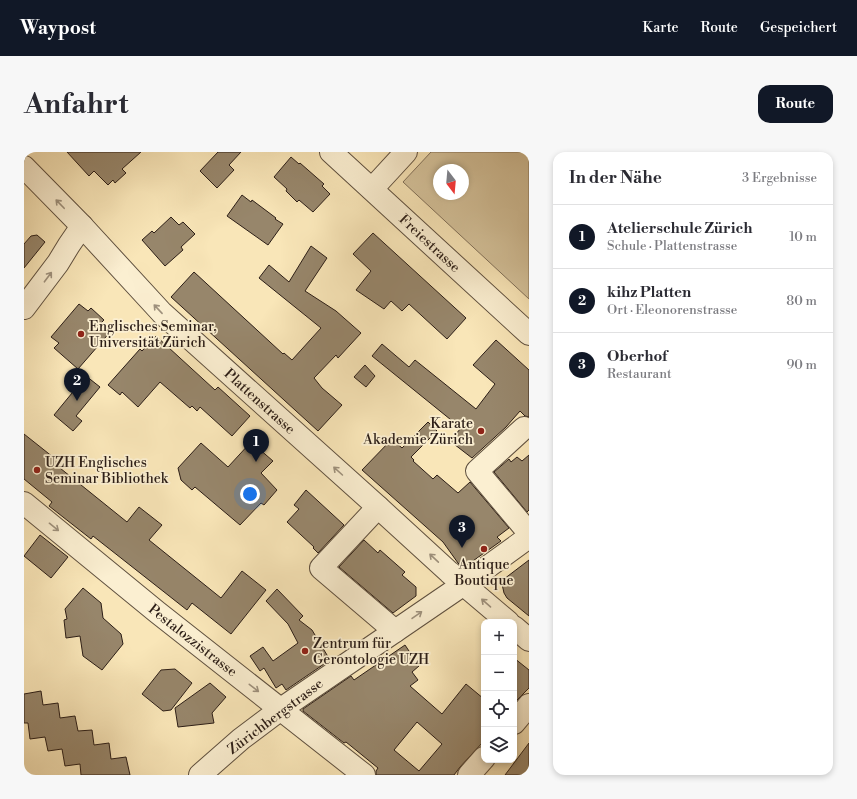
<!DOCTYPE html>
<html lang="de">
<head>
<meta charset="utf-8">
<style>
	:root { --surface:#fff; --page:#f7f7f7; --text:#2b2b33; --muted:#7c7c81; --line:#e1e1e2; --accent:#111827 }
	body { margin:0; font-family:"Libre Bodoni",serif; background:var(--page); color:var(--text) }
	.controls { position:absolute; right:12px; bottom:12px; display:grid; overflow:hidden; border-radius:8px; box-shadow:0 2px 6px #0003 }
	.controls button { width:36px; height:36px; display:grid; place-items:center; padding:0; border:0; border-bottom:1px solid var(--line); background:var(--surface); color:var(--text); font:20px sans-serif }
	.compass { position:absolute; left:409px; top:12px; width:36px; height:36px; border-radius:50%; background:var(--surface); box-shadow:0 2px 6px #0003; rotate:164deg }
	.you { position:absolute; left:226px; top:342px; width:14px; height:14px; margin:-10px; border:3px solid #fff; border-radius:50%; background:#1a73e8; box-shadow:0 0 0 6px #1a73e833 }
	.badge { display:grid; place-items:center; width:26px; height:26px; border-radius:50%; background:var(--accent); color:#fff; font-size:13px; font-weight:700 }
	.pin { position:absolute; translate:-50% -33px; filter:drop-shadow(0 1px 2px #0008) }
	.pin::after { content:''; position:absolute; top:21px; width:14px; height:12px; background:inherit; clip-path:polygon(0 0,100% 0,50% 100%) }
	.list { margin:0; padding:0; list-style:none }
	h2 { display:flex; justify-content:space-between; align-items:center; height:52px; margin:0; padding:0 16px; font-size:17px }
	h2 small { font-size:13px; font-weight:400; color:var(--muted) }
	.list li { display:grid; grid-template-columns:26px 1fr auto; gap:12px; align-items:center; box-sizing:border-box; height:64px; padding:0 16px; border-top:1px solid var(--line) }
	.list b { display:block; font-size:15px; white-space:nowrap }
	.list p { margin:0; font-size:13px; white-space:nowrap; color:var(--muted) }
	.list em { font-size:13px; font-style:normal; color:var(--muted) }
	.icon { flex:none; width:22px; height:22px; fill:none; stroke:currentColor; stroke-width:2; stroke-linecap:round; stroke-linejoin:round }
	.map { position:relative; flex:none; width:505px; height:623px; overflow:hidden; border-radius:12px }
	header { display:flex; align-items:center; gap:24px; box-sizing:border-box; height:56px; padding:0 20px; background:var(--accent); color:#fff }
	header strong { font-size:19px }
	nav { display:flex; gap:22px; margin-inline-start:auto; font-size:14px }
	.intro { display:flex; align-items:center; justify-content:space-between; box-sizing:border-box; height:96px; padding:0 24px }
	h1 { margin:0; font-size:28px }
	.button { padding:10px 18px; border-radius:12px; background:var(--accent); color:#fff; font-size:14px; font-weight:700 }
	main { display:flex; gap:24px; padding:0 24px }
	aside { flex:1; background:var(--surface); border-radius:12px; box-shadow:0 2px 6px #0003 }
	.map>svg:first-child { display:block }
	.pitch { fill:#d6c49d; stroke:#81715a; fill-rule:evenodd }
	.building { fill:#97866b; stroke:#2c1e17; fill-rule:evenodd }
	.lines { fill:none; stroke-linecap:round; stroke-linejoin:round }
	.minor-casing { stroke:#5f503f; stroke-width:24 }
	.minor { stroke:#fbefd1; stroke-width:22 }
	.oneway { stroke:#9e917d }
	.poi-dot { fill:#8f2418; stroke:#fbefd1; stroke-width:1.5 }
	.labels { text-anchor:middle; stroke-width:3.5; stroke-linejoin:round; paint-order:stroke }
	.street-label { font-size:14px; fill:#2c1e17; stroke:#fbefd1 }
	.poi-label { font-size:14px; fill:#2c1e17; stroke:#fbefd1; text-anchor:start }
</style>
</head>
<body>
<header>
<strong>Waypost</strong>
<nav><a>Karte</a><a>Route</a><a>Gespeichert</a></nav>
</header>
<div class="intro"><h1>Anfahrt</h1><a class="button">Route</a></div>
<main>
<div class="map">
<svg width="505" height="623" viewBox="0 0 505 623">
	<rect width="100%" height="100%" fill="#f9e6b8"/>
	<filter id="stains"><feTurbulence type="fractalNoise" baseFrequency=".005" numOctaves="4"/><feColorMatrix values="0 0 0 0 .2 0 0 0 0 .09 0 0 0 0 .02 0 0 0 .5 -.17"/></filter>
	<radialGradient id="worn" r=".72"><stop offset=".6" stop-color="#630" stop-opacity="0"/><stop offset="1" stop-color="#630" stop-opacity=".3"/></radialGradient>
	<path class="pitch" d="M407 0H505V147L379 30ZM415 18H439V42H415Z"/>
	<g class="building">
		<polygon points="43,0 117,0 98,17 102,21 91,31 89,28 84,33 70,19 65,24"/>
		<polygon points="194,0 217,0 205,13 210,18 193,36 176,19"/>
		<polygon points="267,5 275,12 276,11 300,32 298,34 306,42 289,60 275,48 273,50 262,39 263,37 250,25"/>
		<polygon points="218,43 227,50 228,48 252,66 251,67 259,72 244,93 203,64"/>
		<polygon points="147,65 155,73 159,70 171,82 157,95 159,98 141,114 118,88 128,79 130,81"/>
		<polygon points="349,81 442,166 423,187 385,152 378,159 367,149 360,157 332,138 347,119 329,102"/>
		<polygon points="13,83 21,90 0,116 0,92 7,84"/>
		<polygon points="287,94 303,106 281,139 312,159 337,181 314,206 312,203 290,226 298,236 318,253 294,279 147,145 170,120 259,202 260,201 268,208 297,176 235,126 245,113 265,130"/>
		<polygon points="55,152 64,159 67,156 80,168 77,171 87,179 54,217 30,196 35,191 27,185"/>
		<polygon points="132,184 191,238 194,235 226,264 208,284 176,255 173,259 168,254 166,256 136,230 114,255 98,240 96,243 84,233 116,197 118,199"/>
		<polygon points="472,188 505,218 505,265 501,264 496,259 482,275 448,306 426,289 437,276 348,204 358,192 385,215 391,208 452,257 471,232 449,213"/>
		<polygon points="341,213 351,224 342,235 330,225"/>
		<polygon points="62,224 76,235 52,264 58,269 49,279 30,263"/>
		<polygon points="404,270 413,279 387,305 390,308 389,309 409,327 413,323 434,341 446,330 485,376 473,385 477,389 439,416 434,411 419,390 338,318 368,287 378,296"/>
		<polygon points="0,282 34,309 31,312 103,370 115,355 138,373 125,388 197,446 218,419 242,438 207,482 168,451 163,458 69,384 67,387 25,354 28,350 0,327"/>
		<polygon points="227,290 249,309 237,321 253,338 240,353 237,351 216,373 171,335 168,338 157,328 154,316 177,291 204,315"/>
		<polygon points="505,303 505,358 503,360 470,320 485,307 487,310 493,305 498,309"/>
		<polygon points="282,338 320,373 294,401 289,396 290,395 263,370 275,357 270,353"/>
		<polygon points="16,383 44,405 27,426 0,404"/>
		<polygon points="340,388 354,401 356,398 381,420 378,423 392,435 392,444 369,461 315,415"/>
		<polygon points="505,408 505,464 483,446 480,441 478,432 480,427"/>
		<polygon points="59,436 77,451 79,466 97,482 99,492 78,518 59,504 56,484 42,486 40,468 43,467 41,457"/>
		<polygon points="253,437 279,464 275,468 288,478 306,508 262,538 258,532 252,536 240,516 236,519 226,504 239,495 249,509 274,491 264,472 242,449"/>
		<path d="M381 493 395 514 388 520 394 528 386 534 418 562 442 532 460 547V589L436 615 430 623H352V619L354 616 322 590 320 591 279 559V557L327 524 330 528ZM393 570 418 592 395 619 370 598Z"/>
		<polygon points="490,506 505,518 505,536 490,551"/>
		<polygon points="151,517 168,531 147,558 139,559 118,542 137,518"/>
		<polygon points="186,531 202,545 188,561 190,571 154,575 151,556"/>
		<polygon points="17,539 19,553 34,551 36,566 51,564 54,579 68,578 70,593 85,591 87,607 102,605 106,623 57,623 56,612 41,614 38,597 24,599 21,585 6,587 4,571 0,571 0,542"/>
		<polygon points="505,591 505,623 481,623"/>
	</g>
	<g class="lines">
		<defs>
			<g id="minor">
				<polyline points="307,0 505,182"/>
				<polyline points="0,15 58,74 138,161 354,355 425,420 484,470"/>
				<polyline points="348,37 382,0"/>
				<polyline points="0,156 34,111 45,93 58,74"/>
				<polyline points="500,276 453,319 505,381"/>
				<polyline points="0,351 133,460 340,623"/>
				<polyline points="354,355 297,416 371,479"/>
				<polyline points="490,475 505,488"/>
				<polyline points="490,571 505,553"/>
				<polyline points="176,623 217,587 257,557 440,432 505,385"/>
				<polyline points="445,623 460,606"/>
			</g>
		</defs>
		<use href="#minor" class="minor-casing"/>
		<use href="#minor" class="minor"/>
	</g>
	<defs><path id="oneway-shaft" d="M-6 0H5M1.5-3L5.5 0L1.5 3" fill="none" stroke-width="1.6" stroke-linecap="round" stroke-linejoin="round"/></defs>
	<g class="oneway">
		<use href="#oneway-shaft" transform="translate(36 52) rotate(-134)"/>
		<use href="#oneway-shaft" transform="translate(24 125) rotate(-53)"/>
		<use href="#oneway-shaft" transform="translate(134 157) rotate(-133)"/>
		<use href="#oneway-shaft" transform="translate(314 319) rotate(-138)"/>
		<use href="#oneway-shaft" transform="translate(30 375) rotate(39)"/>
		<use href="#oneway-shaft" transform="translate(410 406) rotate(-137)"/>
		<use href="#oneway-shaft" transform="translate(462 451) rotate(-139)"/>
		<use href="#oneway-shaft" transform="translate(393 463) rotate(-35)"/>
		<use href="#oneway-shaft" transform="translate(230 536) rotate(38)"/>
	</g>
	<g class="poi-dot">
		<circle cx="57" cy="182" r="4"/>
		<circle cx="457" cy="279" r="4"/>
		<circle cx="13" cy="318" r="4"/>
		<circle cx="460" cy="397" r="4"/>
		<circle cx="281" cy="499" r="4"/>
	</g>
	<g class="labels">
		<g class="street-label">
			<text transform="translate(406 91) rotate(43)" y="5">Freiestrasse</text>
			<text transform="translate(236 249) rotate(42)" y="5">Plattenstrasse</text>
			<text transform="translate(169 488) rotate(38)" y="5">Pestalozzistrasse</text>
			<text transform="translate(251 564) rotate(-37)" y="5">Zürichbergstrasse</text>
		</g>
		<g class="poi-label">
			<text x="65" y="179">Englisches Seminar,<tspan x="65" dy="16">Universität Zürich</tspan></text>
			<text x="449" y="276" text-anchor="end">Karate<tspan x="449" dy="16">Akademie Zürich</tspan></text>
			<text x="21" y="315">UZH Englisches<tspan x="21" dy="16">Seminar Bibliothek</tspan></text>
			<text x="460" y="417" text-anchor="middle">Antique<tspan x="460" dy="16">Boutique</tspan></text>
			<text x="289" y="496">Zentrum für<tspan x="289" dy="16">Gerontologie UZH</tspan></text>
		</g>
	</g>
	<rect width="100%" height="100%" filter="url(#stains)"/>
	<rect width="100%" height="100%" fill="url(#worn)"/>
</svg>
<div class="controls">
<button>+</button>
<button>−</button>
<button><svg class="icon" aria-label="locate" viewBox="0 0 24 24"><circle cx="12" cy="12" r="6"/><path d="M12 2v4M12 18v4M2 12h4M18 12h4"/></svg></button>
<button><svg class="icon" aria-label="layers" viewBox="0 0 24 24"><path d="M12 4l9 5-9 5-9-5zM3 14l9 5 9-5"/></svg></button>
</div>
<svg class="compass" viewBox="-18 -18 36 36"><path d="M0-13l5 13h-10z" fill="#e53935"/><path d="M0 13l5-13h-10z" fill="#7c7c81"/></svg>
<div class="you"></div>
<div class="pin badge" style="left:232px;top:310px">1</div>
<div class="pin badge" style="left:53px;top:249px">2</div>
<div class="pin badge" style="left:438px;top:396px">3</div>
</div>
<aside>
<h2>In der Nähe<small>3 Ergebnisse</small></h2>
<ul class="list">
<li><span class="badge">1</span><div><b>Atelierschule Zürich</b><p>Schule · Plattenstrasse</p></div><em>10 m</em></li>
<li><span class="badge">2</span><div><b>kihz Platten</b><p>Ort · Eleonorenstrasse</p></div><em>80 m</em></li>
<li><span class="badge">3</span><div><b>Oberhof</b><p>Restaurant</p></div><em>90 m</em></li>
</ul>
</aside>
</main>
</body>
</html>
